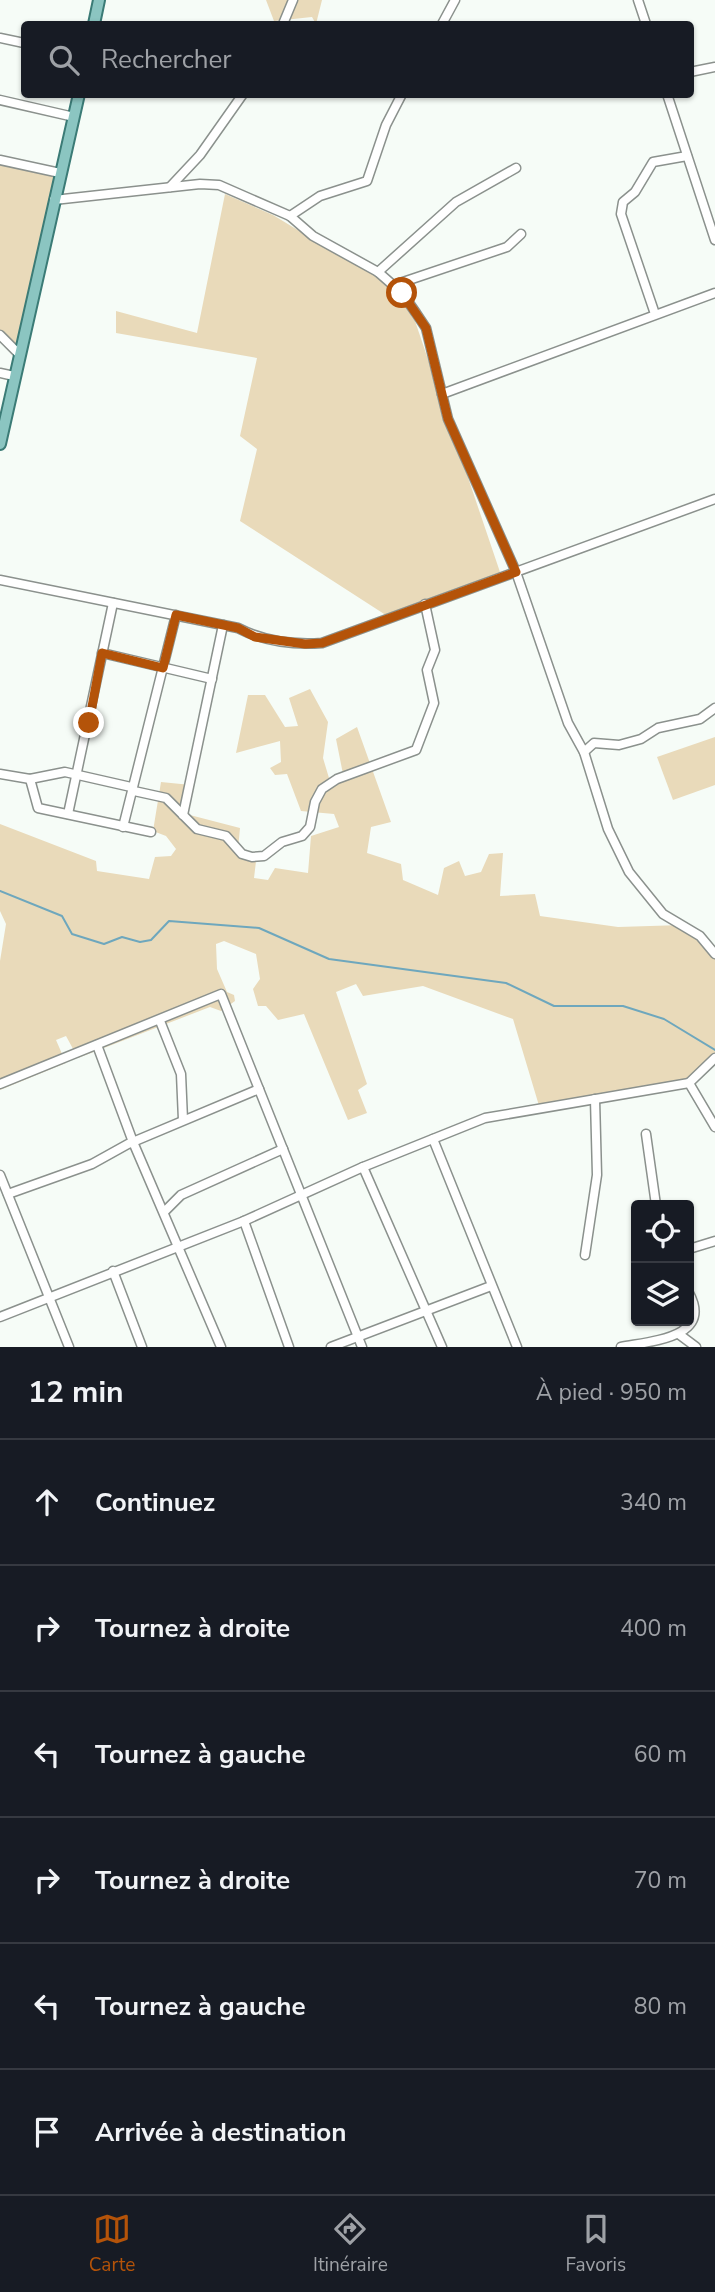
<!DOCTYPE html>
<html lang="fr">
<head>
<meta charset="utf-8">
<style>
	:root { --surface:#171b24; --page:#20242c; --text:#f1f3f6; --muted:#9ea1a6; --line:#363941; --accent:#b45309 }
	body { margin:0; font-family:"Nunito Sans",sans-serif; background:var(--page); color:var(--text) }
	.controls { position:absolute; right:21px; bottom:21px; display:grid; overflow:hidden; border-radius:7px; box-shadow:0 2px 5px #0004 }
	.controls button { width:63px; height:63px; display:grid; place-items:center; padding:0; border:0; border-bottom:2px solid var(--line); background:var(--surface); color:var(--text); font:35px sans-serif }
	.stop { position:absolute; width:21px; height:21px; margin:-16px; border:5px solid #b45309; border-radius:50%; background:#fff }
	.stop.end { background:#b45309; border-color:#fff; box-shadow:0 2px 7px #0008 }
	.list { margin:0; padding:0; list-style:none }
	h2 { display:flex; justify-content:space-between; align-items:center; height:91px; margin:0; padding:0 28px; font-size:30px }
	h2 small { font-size:23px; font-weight:400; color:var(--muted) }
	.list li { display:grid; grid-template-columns:46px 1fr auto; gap:21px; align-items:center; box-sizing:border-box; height:126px; padding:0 28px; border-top:2px solid var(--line) }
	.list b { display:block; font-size:26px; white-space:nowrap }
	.list em { font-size:23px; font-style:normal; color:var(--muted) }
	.icon { flex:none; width:38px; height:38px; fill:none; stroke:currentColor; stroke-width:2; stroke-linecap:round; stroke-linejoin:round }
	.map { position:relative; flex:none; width:715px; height:1347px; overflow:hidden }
	.search { position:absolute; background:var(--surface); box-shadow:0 2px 5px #0004; left:21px; right:21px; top:21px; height:77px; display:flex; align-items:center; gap:18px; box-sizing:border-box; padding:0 24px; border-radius:7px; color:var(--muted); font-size:26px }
	.sheet { height:847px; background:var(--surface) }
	nav { display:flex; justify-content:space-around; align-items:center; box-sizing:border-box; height:98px; border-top:2px solid var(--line); background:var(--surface); font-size:19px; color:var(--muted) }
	nav a { display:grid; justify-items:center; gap:4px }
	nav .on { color:var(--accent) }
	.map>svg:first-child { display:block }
	.green { fill:#e9daba }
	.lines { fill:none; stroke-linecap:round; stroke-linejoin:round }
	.stream { stroke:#6ea7bd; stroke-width:2 }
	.minor-casing { stroke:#8b918d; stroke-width:11 }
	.major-casing { stroke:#3b7b76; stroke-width:14 }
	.minor { stroke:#fff; stroke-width:8 }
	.major { stroke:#8bc5c1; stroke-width:10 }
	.route { stroke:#b45309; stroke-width:9 }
</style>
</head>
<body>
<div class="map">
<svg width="715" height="1347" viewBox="0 0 715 1347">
	<rect width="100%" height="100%" fill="#f6fcf7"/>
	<g class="green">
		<polygon points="266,0 322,0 316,24 312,17 274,21"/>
		<polygon points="0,160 60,173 19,354 0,335"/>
		<polygon points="225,194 273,215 352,263 355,259 378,272 416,313 414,318 501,575 395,621 240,521 257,449 240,436 257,358 116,333 116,311 197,333"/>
		<polygon points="310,689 328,722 323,758 329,778 343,774 336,739 357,727 391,822 371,827 367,853 401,864 403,880 438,895 444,868 459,861 465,876 481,872 489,854 503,853 500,896 535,894 540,916 618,927 682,925 715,954 715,1058 689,1083 540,1109 513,1019 423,986 363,996 356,984 336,992 367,1084 358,1090 367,1113 348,1120 304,1014 278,1020 266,1006 258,1006 253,989 260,979 256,954 224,941 216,944 217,969 227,992 234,995 235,1001 221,1011 210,1007 78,1058 66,1036 56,1040 66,1063 0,1090 0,961 6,924 0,911 0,824 96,861 97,871 149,879 155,857 171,856 176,849 166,836 153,831 161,782 191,785 186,814 240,828 238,849 257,853 254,878 268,880 275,868 308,873 311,836 339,827 334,814 301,811 287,774 275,775 270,768 281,762 280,741 236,753 248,695 265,695 285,727 298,726 289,698"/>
		<polygon points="715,737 715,785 673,800 657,757"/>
	</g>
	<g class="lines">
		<polyline class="stream" points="0,891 62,916 72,934 104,944 122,937 140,942 151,940 169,921 259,928 329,959 506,983 554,1006 623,1006 664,1019 715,1050"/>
		<defs>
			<g id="minor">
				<polyline points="638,0 646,24"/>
				<polyline points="283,24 293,0"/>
				<polyline points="442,24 455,0"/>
				<polyline points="0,38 24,43"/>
				<polyline points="690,72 715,67"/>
				<polyline points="667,94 715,240"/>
				<polyline points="0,100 74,117"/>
				<polyline points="0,160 60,173"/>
				<polyline points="170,187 200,155 243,94"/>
				<polyline points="54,200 200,184 219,185 290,216 313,236 378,272 402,293 416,313 426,328 448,419 516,572 568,723 584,752 608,829 629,872 663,914 700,936 715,954"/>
				<polyline points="290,216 320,196 367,181 386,125 402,94"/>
				<polyline points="378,272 456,202 516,168"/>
				<polyline points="394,285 507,247 521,234"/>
				<polyline points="655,314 621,214 623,202 635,192 653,162 687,156"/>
				<polyline points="0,335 19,354"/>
				<polyline points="0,373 14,376"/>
				<polyline points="442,394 715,293"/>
				<path d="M0 580 238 628C263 641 293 645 322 643L715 499"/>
				<polyline points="102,653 212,679"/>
				<polyline points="584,752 594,743 619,745 641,739 658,728 700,719 715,708"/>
				<polyline points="0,774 30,779 65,772 131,787 134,791 166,798 197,829 226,836 242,854 252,857 264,856 282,842 302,836 310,827 315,802 322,789 337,779 416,750 434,703 427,670 435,650 425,604"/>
				<polyline points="30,779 38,808 151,832"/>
				<polyline points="68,814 113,603"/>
				<polyline points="183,815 223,625"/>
				<polyline points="123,827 176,615"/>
				<polyline points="160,1021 181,1074 183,1120"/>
				<polyline points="97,1045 133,1142 221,1347"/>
				<polyline points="689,1083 715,1058"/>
				<polyline points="0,1084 221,994 362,1347"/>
				<polyline points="646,1134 656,1205"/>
				<polyline points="433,1139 517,1347"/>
				<polyline points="363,1167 442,1347"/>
				<polyline points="0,1175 69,1347"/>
				<polyline points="8,1194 92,1164 128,1144 259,1089"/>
				<polyline points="164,1212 181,1195 283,1149"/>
				<polyline points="244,1221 289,1347"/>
				<polyline points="689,1249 715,1241"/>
				<polyline points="585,1255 597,1175 595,1099"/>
				<polyline points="113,1271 142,1347"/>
				<polyline points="0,1317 244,1221 363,1167 485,1118 689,1083 715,1127"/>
				<polyline points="680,1335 696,1347"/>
				<polyline points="331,1347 491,1286"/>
				<path d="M621 1347C651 1341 713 1338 689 1293"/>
			</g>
			<g id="major">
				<polyline points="94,24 99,0"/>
				<polyline points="0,444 79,94"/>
			</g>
		</defs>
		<use href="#minor" class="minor-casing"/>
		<use href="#major" class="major-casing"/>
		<use href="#minor" class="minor"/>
		<use href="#major" class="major"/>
	</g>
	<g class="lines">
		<polyline class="route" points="89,723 102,653 163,668 176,615 238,628 255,637 305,644 322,643 516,572 448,419 426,328 402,293"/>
	</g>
</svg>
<div class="controls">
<button><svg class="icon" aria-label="locate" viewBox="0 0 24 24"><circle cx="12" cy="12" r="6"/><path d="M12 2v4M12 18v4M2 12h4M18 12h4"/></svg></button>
<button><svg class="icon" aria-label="layers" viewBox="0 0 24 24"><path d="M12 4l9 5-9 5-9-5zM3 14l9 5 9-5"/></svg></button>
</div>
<div class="stop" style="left:402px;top:293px"></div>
<div class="stop end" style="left:89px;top:723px"></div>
<div class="search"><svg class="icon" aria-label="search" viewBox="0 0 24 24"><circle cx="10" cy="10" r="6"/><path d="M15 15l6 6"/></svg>Rechercher</div>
</div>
<section class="sheet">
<h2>12 min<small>À pied · 950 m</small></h2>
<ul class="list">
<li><svg class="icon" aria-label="ahead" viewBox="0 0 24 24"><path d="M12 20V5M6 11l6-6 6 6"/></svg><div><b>Continuez</b></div><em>340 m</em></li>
<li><svg class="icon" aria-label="right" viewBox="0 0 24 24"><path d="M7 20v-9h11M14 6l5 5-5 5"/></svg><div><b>Tournez à droite</b></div><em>400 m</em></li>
<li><svg class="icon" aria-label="left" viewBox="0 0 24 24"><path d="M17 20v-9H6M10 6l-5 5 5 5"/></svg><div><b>Tournez à gauche</b></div><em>60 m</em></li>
<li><svg class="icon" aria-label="right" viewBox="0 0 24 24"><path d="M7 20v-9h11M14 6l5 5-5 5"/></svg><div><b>Tournez à droite</b></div><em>70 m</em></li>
<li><svg class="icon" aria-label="left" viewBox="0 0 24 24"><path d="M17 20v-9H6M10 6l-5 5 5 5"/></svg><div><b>Tournez à gauche</b></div><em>80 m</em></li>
<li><svg class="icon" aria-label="arrive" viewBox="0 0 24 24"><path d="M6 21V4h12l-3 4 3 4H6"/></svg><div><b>Arrivée à destination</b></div></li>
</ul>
</section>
<nav>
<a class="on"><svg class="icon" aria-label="map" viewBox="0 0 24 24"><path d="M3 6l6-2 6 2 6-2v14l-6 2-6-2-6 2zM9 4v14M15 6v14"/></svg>Carte</a>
<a><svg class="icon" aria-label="directions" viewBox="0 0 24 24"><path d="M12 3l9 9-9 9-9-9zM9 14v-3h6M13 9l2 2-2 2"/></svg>Itinéraire</a>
<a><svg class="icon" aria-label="saved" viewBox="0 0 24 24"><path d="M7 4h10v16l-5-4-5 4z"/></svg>Favoris</a>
</nav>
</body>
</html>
